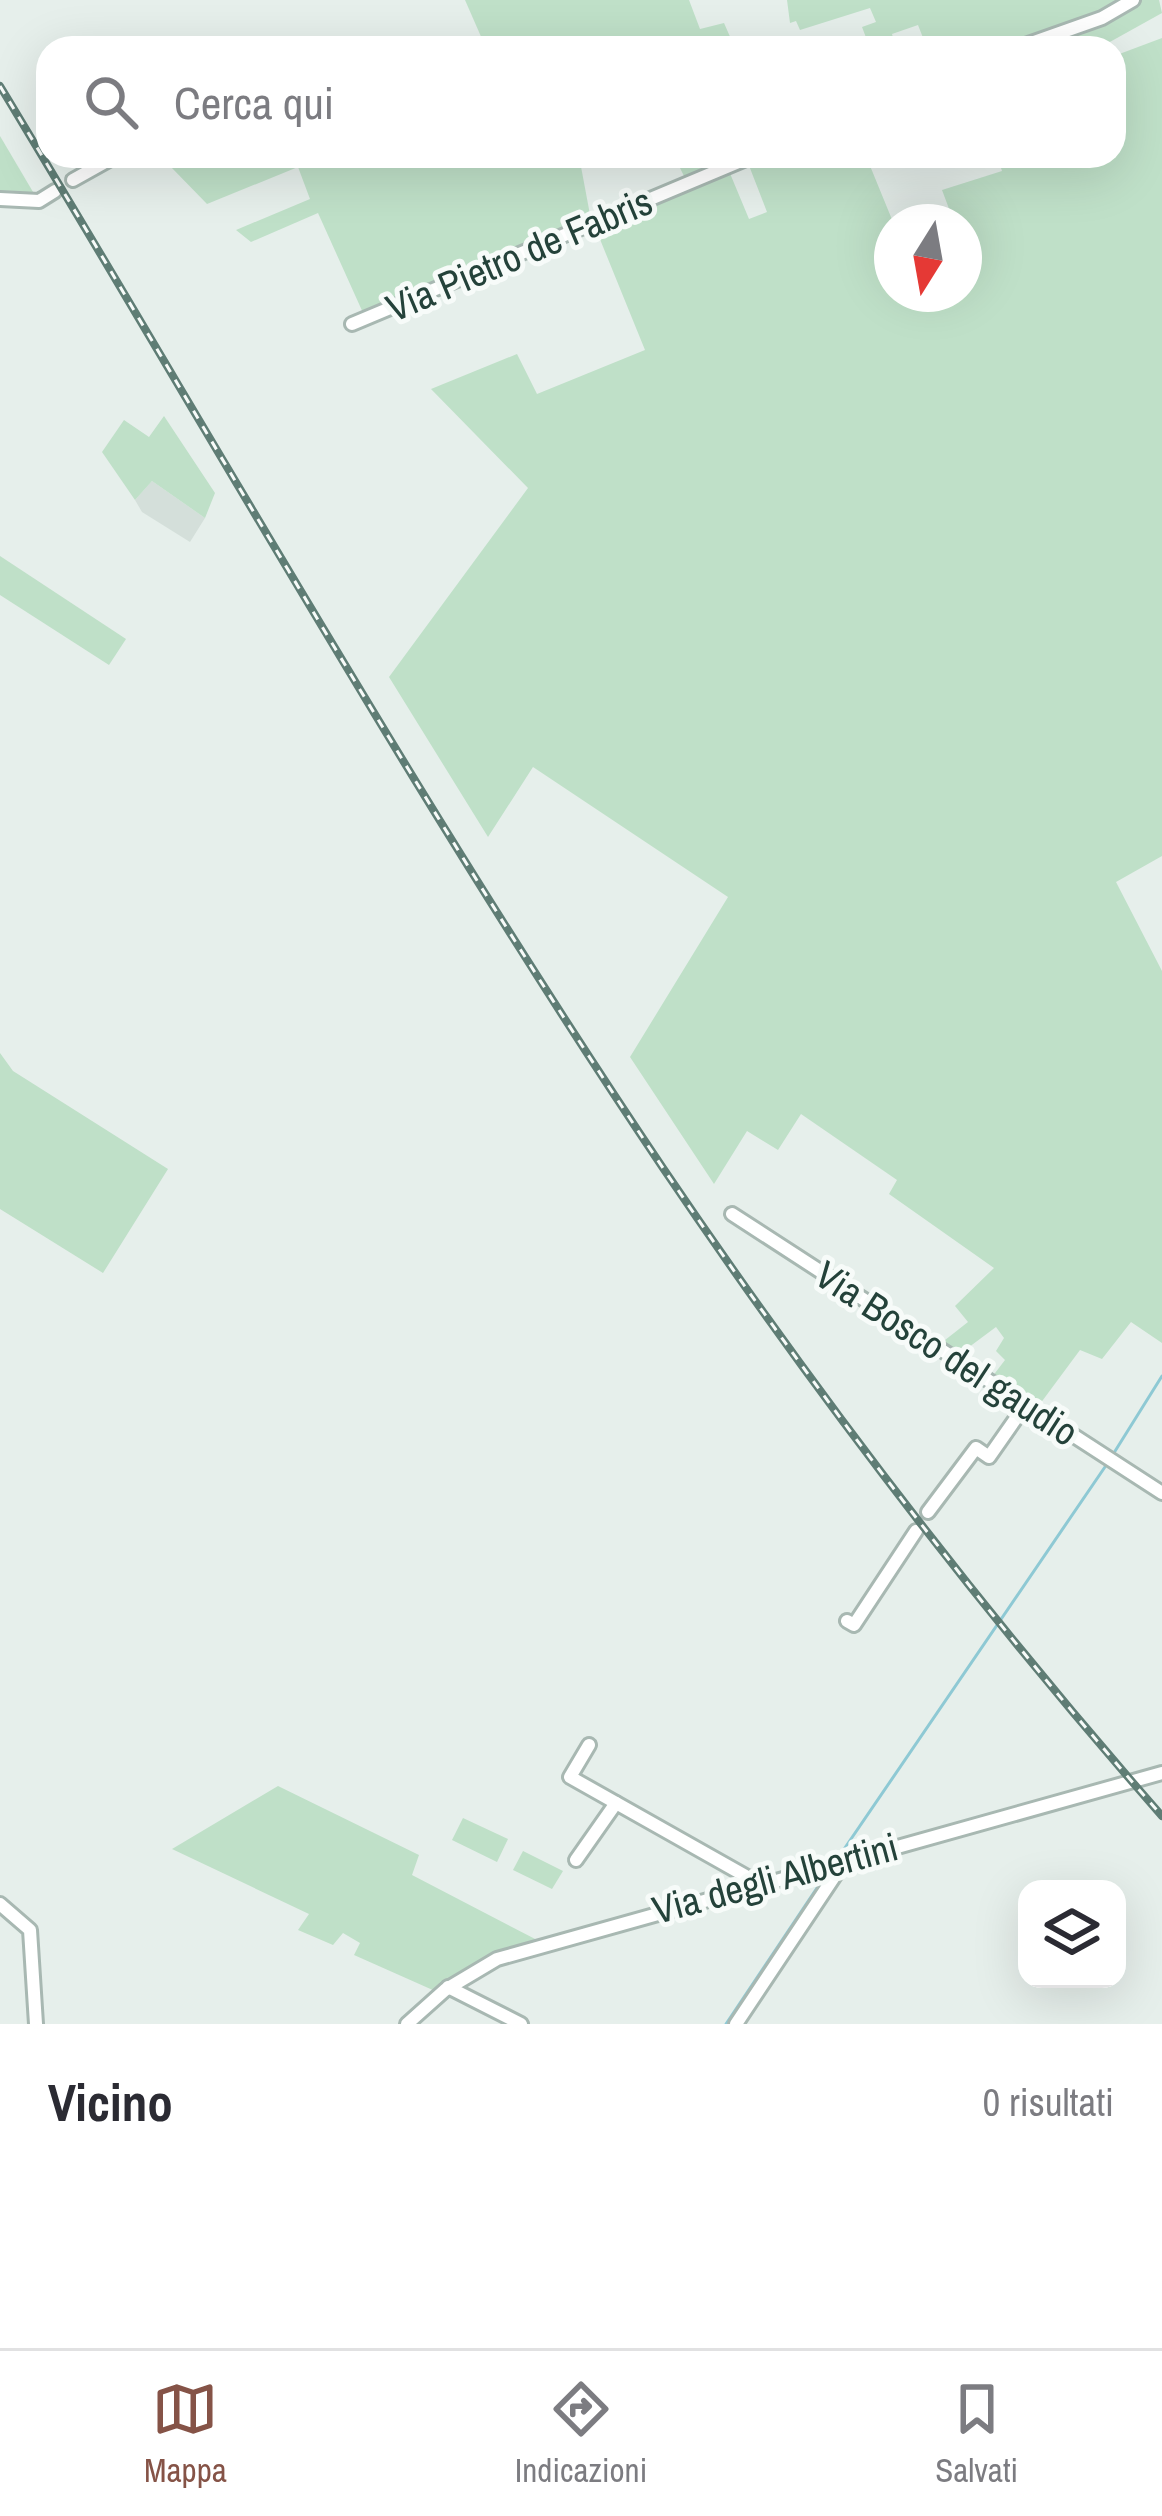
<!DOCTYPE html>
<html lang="it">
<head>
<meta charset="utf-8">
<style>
	:root { --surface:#fff; --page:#f2f2f3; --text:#2b2b33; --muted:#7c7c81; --line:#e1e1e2; --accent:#855347 }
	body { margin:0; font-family:"Archivo Narrow",sans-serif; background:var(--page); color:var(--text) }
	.controls { position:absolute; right:36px; bottom:36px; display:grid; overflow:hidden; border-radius:24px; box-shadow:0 12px 48px #0002 }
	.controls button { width:108px; height:108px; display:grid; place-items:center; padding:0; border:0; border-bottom:3px solid var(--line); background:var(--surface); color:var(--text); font:60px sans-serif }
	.compass { position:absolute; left:874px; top:204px; width:108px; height:108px; border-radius:50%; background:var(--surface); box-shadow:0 12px 48px #0002; rotate:191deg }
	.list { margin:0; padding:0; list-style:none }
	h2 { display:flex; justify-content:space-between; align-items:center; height:156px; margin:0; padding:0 48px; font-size:51px }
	h2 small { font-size:39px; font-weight:400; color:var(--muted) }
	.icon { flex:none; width:66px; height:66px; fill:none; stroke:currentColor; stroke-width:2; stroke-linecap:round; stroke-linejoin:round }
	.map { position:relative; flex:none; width:1162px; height:2024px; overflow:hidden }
	.search { position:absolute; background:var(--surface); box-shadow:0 12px 48px #0002; left:36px; right:36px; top:36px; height:132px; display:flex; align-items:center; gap:30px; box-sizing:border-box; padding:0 42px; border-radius:36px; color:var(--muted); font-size:45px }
	.sheet { height:324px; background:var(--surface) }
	nav { display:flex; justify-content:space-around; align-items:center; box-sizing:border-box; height:168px; border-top:3px solid var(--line); background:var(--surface); font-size:33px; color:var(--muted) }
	nav a { display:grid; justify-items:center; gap:6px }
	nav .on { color:var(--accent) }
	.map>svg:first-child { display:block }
	.built { fill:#d4dfda }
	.green { fill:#bfe0c8 }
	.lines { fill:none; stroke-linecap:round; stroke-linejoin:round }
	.stream { stroke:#8ec9d4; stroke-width:3 }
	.minor-casing { stroke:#a8b8b2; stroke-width:18 }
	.minor { stroke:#fff; stroke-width:12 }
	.rail-casing { stroke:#5f7d75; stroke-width:8 }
	.rail { stroke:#f7fbf9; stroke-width:3; stroke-dasharray:9; stroke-linecap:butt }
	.labels { text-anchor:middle; stroke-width:10; stroke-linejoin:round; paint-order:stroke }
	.street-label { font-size:39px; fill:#24423a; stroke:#f7fbf9 }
</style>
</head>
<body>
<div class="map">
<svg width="1162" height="2024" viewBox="0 0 1162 2024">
	<rect width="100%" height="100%" fill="#e6efeb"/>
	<polygon class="built" points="152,481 205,518 190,542 142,512 135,500"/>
	<g class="green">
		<polygon points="465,0 689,0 700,29 724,23 735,48 486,48"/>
		<polygon points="787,0 1159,0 1162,13 1099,48 927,48 918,25 892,34 896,48 870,48 862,27 876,22 870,8 800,30 796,21 790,23"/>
		<polygon points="1162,38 1162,856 1116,882 1162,971 1162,1343 1131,1322 1102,1359 1080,1350 1037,1408 992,1377 1005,1360 996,1351 1004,1338 996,1327 957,1356 940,1344 968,1322 955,1306 994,1268 889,1194 897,1180 801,1114 778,1150 747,1131 714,1184 630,1057 728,897 533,767 488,837 389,677 528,488 431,389 517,354 537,394 645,350 595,227 729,171 749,219 767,212 748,163 767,156 866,156 893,222 892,294 964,294 964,222 954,222 942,190 1002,171 997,156 1114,156 1114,56"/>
		<polygon points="0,136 36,197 0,196"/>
		<polygon points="186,156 579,156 591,220 364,315 318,213 251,242 236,230 310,199 298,167 207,204 171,167"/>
		<polygon points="674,156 745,156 686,180"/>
		<polygon points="164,416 215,493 205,518 152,481 135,500 102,452 124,420 149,437"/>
		<polygon points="0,556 126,639 109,665 0,595"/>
		<polygon points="0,1053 13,1071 168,1169 103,1273 0,1209"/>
		<polygon points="278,1786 419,1855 412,1875 539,1941 463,1972 435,1991 354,1955 360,1943 343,1933 333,1945 298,1930 309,1914 172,1849"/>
		<polygon points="463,1818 508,1839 497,1862 452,1840"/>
		<polygon points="523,1851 563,1871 552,1889 513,1870"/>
	</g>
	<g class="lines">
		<g class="stream">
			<polyline points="1112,1456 1162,1376"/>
			<polyline points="838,1858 1107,1464"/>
			<polyline points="726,2024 829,1870"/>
		</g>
		<defs>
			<g id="minor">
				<polyline points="1017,48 1102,18 1133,0"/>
				<polyline points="73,180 116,156"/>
				<polyline points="0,199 39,201 55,191"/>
				<polyline points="352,324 753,156"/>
				<polyline points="732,1214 1162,1493"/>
				<polyline points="928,1512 976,1448 989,1457 1026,1404"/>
				<polyline points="847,1621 854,1625 916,1531"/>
				<polyline points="589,1745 570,1777 758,1883"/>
				<polyline points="576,1860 616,1803"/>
				<polyline points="0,1904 30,1930 36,2024"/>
				<polyline points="448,1987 521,2024"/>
				<polyline points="407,2024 445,1990 497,1959 1162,1773"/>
				<polyline points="736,2024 846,1859"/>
			</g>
		</defs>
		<use href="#minor" class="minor-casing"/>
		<use href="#minor" class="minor"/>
		<defs>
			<path id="rail" d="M0 86C218 447 427 818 663 1168 816 1394 982 1611 1162 1816"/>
		</defs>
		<use href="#rail" class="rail-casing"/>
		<use href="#rail" class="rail"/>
	</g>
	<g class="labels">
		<g class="street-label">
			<text transform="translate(519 254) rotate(-23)" y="14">Via Pietro de Fabris</text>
			<text transform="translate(947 1353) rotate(33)" y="14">Via Bosco del gaudio</text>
			<text transform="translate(775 1878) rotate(-15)" y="14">Via degli Albertini</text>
		</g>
	</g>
</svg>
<div class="controls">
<button><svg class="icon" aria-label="layers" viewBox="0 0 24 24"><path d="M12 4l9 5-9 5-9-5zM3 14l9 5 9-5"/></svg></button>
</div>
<svg class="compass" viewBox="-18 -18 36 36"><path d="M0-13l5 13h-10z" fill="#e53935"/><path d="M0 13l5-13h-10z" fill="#7c7c81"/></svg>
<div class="search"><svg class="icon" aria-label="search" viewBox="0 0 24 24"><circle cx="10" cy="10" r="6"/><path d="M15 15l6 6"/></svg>Cerca qui</div>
</div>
<section class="sheet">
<h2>Vicino<small>0 risultati</small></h2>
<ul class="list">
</ul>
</section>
<nav>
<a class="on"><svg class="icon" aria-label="map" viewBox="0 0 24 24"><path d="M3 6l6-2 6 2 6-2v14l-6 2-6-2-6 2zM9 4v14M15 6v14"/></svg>Mappa</a>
<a><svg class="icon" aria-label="directions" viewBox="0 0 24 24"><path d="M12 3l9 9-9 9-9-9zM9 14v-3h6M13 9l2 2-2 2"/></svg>Indicazioni</a>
<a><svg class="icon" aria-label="saved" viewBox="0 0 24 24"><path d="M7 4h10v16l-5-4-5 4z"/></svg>Salvati</a>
</nav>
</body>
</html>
